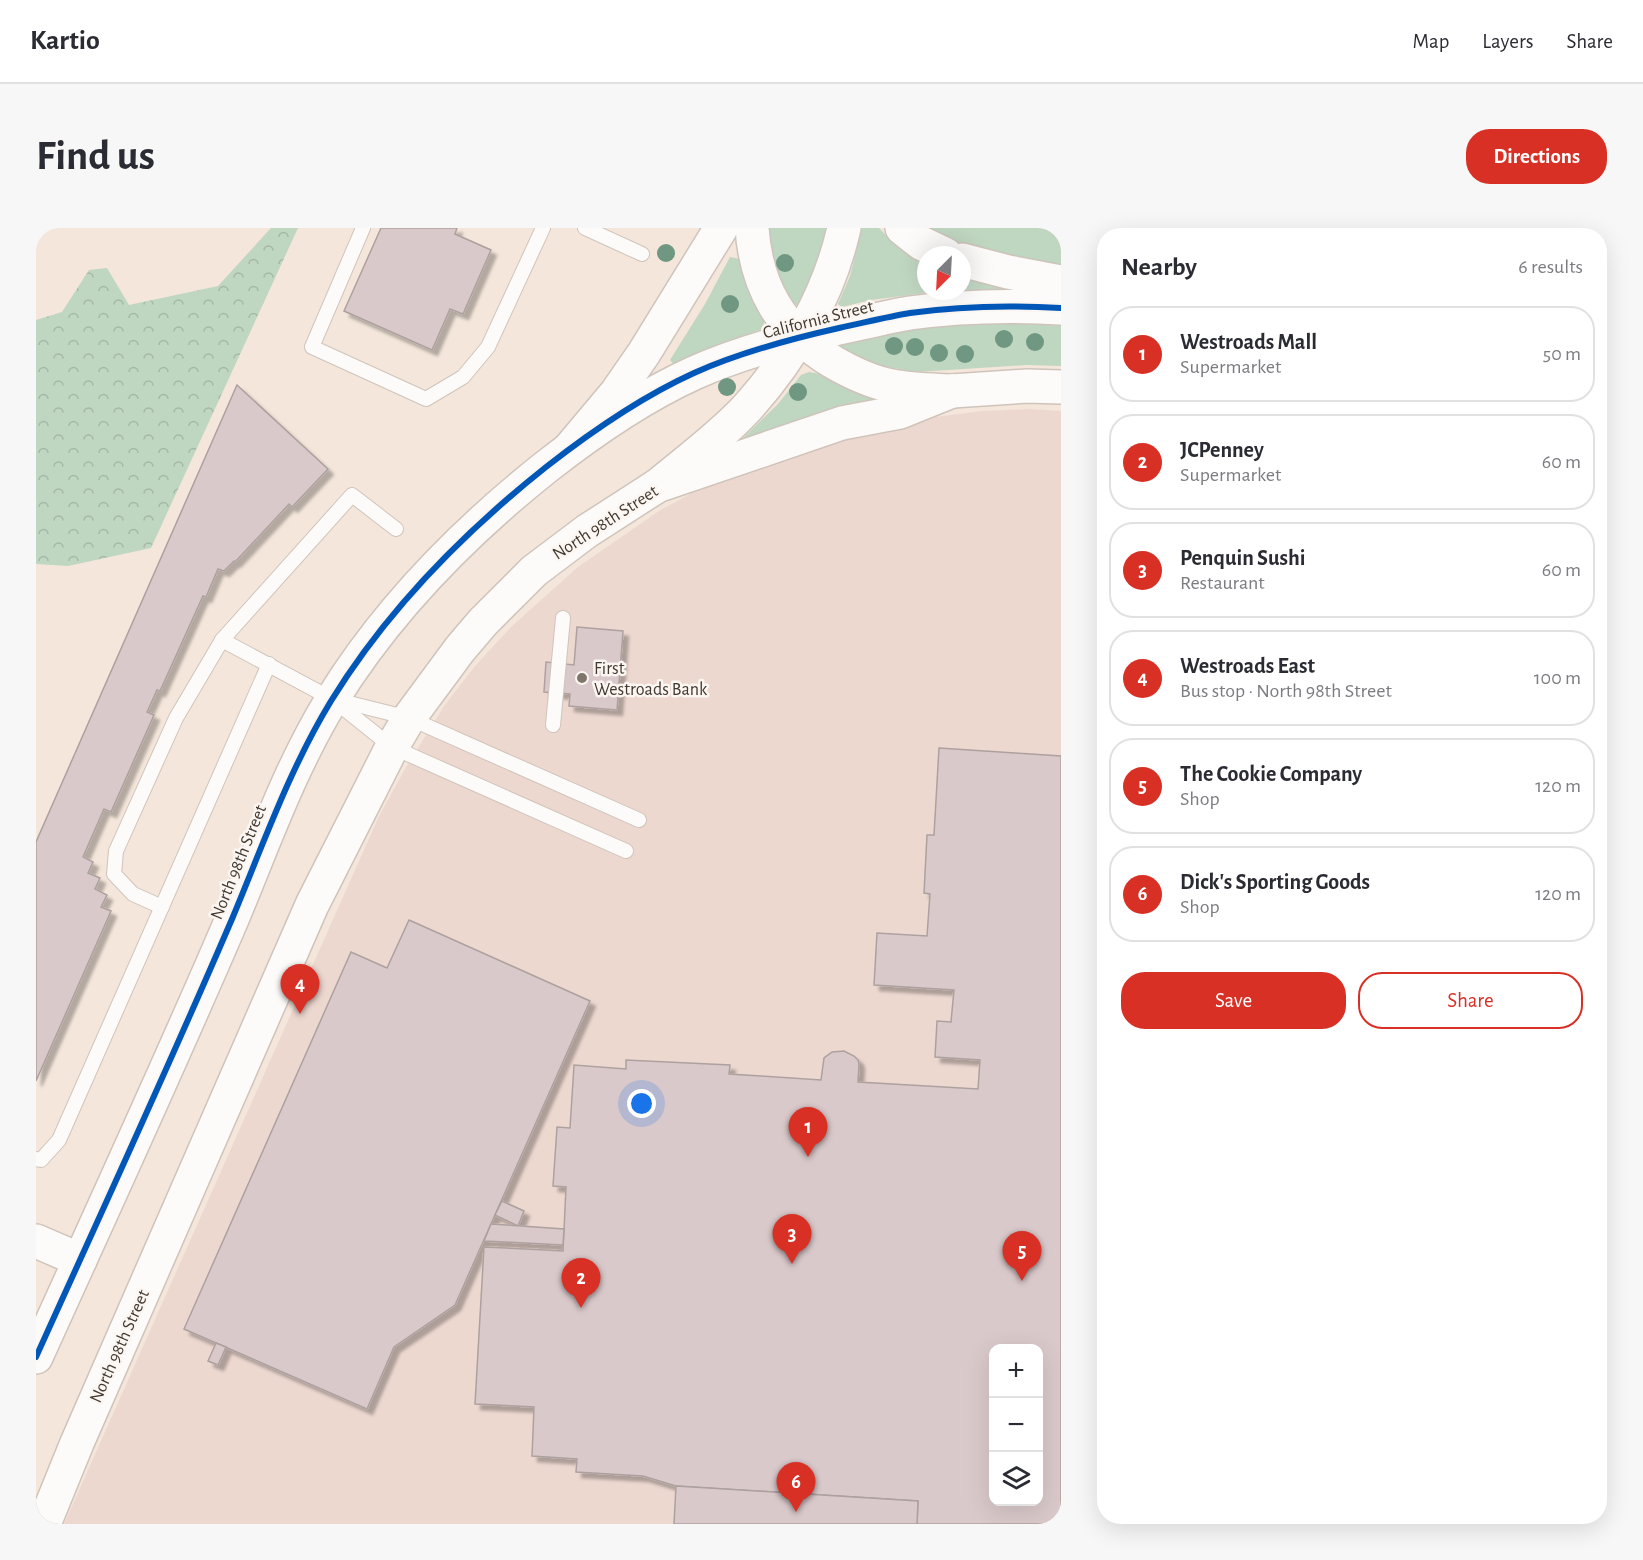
<!DOCTYPE html>
<html lang="en">
<head>
<meta charset="utf-8">
<style>
	:root { --surface:#fff; --page:#f7f7f7; --text:#2b2b33; --muted:#7c7c81; --line:#e1e1e2; --accent:#d93025 }
	body { margin:0; font-family:"Alegreya Sans",sans-serif; background:var(--page); color:var(--text) }
	.controls { position:absolute; right:18px; bottom:18px; display:grid; overflow:hidden; border-radius:12px; box-shadow:0 6px 24px #0002 }
	.controls button { width:54px; height:54px; display:grid; place-items:center; padding:0; border:0; border-bottom:2px solid var(--line); background:var(--surface); color:var(--text); font:30px sans-serif }
	.compass { position:absolute; left:881px; top:18px; width:54px; height:54px; border-radius:50%; background:var(--surface); box-shadow:0 6px 24px #0002; rotate:204deg }
	.you { position:absolute; left:606px; top:876px; width:21px; height:21px; margin:-15px; border:4px solid #fff; border-radius:50%; background:#1a73e8; box-shadow:0 0 0 9px #1a73e833 }
	.badge { display:grid; place-items:center; width:39px; height:39px; border-radius:50%; background:var(--accent); color:#fff; font-size:20px; font-weight:700 }
	.pin { position:absolute; translate:-50% -50px; filter:drop-shadow(0 2px 3px #0008) }
	.pin::after { content:''; position:absolute; top:32px; width:21px; height:18px; background:inherit; clip-path:polygon(0 0,100% 0,50% 100%) }
	.list { margin:0; padding:0; list-style:none }
	h2 { display:flex; justify-content:space-between; align-items:center; height:78px; margin:0; padding:0 24px; font-size:26px }
	h2 small { font-size:20px; font-weight:400; color:var(--muted) }
	.list li { display:grid; grid-template-columns:39px 1fr auto; gap:18px; align-items:center; box-sizing:border-box; height:96px; margin:0 12px 12px; padding:0 12px; border:2px solid var(--line); border-radius:24px }
	.list b { display:block; font-size:22px; white-space:nowrap }
	.list p { margin:0; font-size:20px; white-space:nowrap; color:var(--muted) }
	.list em { font-size:20px; font-style:normal; color:var(--muted) }
	.actions { display:flex; gap:12px; padding:18px 24px }
	.actions a { flex:1; padding:14px 0; border:2px solid var(--accent); border-radius:24px; text-align:center; font-size:21px; color:var(--accent) }
	.actions .main { background:var(--accent); color:#fff }
	.icon { flex:none; width:33px; height:33px; fill:none; stroke:currentColor; stroke-width:2; stroke-linecap:round; stroke-linejoin:round }
	.map { position:relative; flex:none; width:1025px; height:1296px; overflow:hidden; border-radius:24px }
	header { display:flex; align-items:center; gap:36px; box-sizing:border-box; height:84px; padding:0 30px; background:var(--surface); border-bottom:2px solid var(--line) }
	header strong { font-size:28px }
	nav { display:flex; gap:33px; margin-inline-start:auto; font-size:21px }
	.intro { display:flex; align-items:center; justify-content:space-between; box-sizing:border-box; height:144px; padding:0 36px }
	h1 { margin:0; font-size:42px }
	.button { padding:15px 27px; border-radius:24px; background:var(--accent); color:#fff; font-size:21px; font-weight:700 }
	main { display:flex; gap:36px; padding:0 36px }
	aside { flex:1; background:var(--surface); border-radius:24px; box-shadow:0 6px 24px #0002 }
	.map>svg:first-child { display:block }
	.commercial { fill:#edd8d0; fill-rule:evenodd }
	.grass { fill:#bfd6c1 }
	.forest { fill:url(#forest-crowns) }
	.building { fill:#dac9cb; stroke:#ada19f; stroke-width:1.5; fill-rule:evenodd; filter:url(#shadow) }
	.lines { fill:none; stroke-linecap:round; stroke-linejoin:round }
	.service-casing { stroke:#cfc4bb; stroke-width:16 }
	.tertiary-casing { stroke:#cfc4bb; stroke-width:36 }
	.secondary-casing { stroke:#cfc4bb; stroke-width:36 }
	.motorway-casing { stroke:#cfc4bb; stroke-width:36 }
	.service { stroke:#fdfbf9; stroke-width:14 }
	.tertiary { stroke:#fdfbf9; stroke-width:33 }
	.secondary { stroke:#fdfbf9; stroke-width:33 }
	.motorway { stroke:#fdfbf9; stroke-width:33 }
	.cycleway-casing { stroke:#fbf6f2; stroke-width:10 }
	.cycleway { stroke:#0057b8; stroke-width:6 }
	.tree { fill:#6f9781 }
	.poi-dot { fill:#80756b; stroke:#fbf6f2; stroke-width:2 }
	.labels { text-anchor:middle; stroke-width:5; stroke-linejoin:round; paint-order:stroke }
	.street-label { font-size:18px; fill:#41382f; stroke:#fbf6f2 }
	.poi-label { font-size:18px; fill:#41382f; stroke:#fbf6f2; text-anchor:start }
</style>
</head>
<body>
<header>
<strong>Kartio</strong>
<nav><a>Map</a><a>Layers</a><a>Share</a></nav>
</header>
<div class="intro"><h1>Find us</h1><a class="button">Directions</a></div>
<main>
<div class="map">
<svg width="1025" height="1296" viewBox="0 0 1025 1296">
	<defs>
		<pattern id="forest-crowns" width="20" height="18" patternUnits="userSpaceOnUse" patternTransform="scale(1.5)"><rect width="20" height="18" fill="#bfd6c1"/><path d="M2 6a3 3 0 1 1 6 0M12 15a3 3 0 1 1 6 0" fill="none" stroke="#a5b8a6"/></pattern>
		<filter id="shadow"><feDropShadow dx="5.5" dy="5.5" stdDeviation="1.5" flood-color="#0004"/></filter>
	</defs>
	<rect width="100%" height="100%" fill="#f4e6da"/>
	<path class="commercial" d="M994 181 1025 183V1296H28L343 588 369 541 408 478 439 438 476 398 542 339 623 283 674 255 834 202 892 190 946 183ZM957 1120H1002V1274H957Z"/>
	<g class="grass">
		<path d="M731 0H793L785 28 765 76 759 77C742 51 736 31 731 0Z"/>
		<path d="M826 0H843C857 15 871 27 890 36V63H926V49L978 60 977 63 889 65 835 72 806 79 802 76 814 48Z"/>
		<polygon points="888,0 1025,0 1025,38 923,17"/>
		<polygon points="694,29 704,31 713,64 729,92 726,101 673,121 638,137 634,132 669,76"/>
		<polygon points="967,94 1025,98 1025,138 990,137 881,144 839,137 802,120 800,113 902,96"/>
		<polygon points="773,144 784,146 806,159 844,171 713,216 708,209 742,176 765,147"/>
	</g>
	<polygon class="forest" points="235,0 262,0 115,320 32,338 0,336 0,92 26,84 53,42 71,40 93,77 182,58"/>
	<g class="building">
		<polygon points="345,0 421,0 419,6 455,22 427,86 414,81 396,122 308,83"/>
		<polygon points="201,157 292,241 256,279 253,276 199,334 198,333 188,343 182,341 170,369 167,368 124,463 121,462 111,484 118,487 75,584 68,581 47,629 57,634 52,645 64,650 59,661 71,667 65,679 75,683 0,853 0,614"/>
		<polygon points="541,399 587,403 581,482 533,478 534,466 508,464 510,434 538,437"/>
		<path d="M903 520 1025 528V1296H881L882 1273 640 1258 607 1248 540 1244 541 1231 496 1228 498 1179 439 1176 448 1019 527 1023 530 959 517 958 521 899 534 900 538 837 590 841V832L694 837 693 846 785 852 788 830 796 824 808 823 818 828 822 832 823 836 822 854 942 861 944 832 899 829 901 793 915 794 918 762 838 757 841 705 891 708 894 666 888 665 891 607H898ZM957 1120H1002V1274H957Z"/>
		<polygon points="373,692 554,773 419,1077 358,1119 331,1181 148,1101 315,724 351,740"/>
		<polygon points="466,973 488,983 482,998 459,987"/>
		<polygon points="455,996 528,1001 527,1017 448,1013"/>
		<polygon points="180,1115 190,1119 182,1137 172,1133"/>
		<polygon points="640,1258 882,1273 881,1296 638,1296"/>
	</g>
	<g class="lines">
		<defs>
			<g id="service">
				<polyline points="327,0 276,119 390,171 427,149 452,119 507,0"/>
				<polyline points="549,0 606,26"/>
				<polyline points="186,412 296,471 356,519 590,623"/>
				<polyline points="301,472 373,490 603,592"/>
				<polyline points="517,497 527,390"/>
				<polyline points="126,679 97,666 78,646 80,623 140,490 186,412 316,267 360,301"/>
				<polyline points="0,931 5,932 23,912 233,436"/>
			</g>
			<g id="tertiary">
				<polyline points="0,1013 44,1032"/>
				<path d="M0 1129C66 983 133 838 196 691 227 617 253 542 295 473 351 382 427 305 510 239 556 203 605 169 658 145 705 124 754 111 803 100 827 95 850 89 874 85 924 78 974 77 1025 80"/>
				<polyline points="8,1296 41,1215 276,677 356,519 373,490 424,421 447,394 498,343 551,303 621,258 806,195 864,184 916,163"/>
			</g>
			<polyline id="secondary" points="916,163 991,158 1025,159"/>
			<g id="motorway">
				<path d="M716 0C720 60 746 103 797 134 816 145 835 154 856 158 875 162 896 162 916 163"/>
				<polyline points="866,0 885,15 910,27"/>
				<polyline points="926,32 972,44 1025,54"/>
				<polyline points="534,220 581,164 608,125 685,0"/>
				<path d="M621 258C651 233 684 209 711 180 757 129 793 67 808 0"/>
			</g>
		</defs>
		<use href="#service" class="service-casing"/>
		<use href="#tertiary" class="tertiary-casing"/>
		<use href="#secondary" class="secondary-casing"/>
		<use href="#motorway" class="motorway-casing"/>
		<use href="#service" class="service"/>
		<use href="#tertiary" class="tertiary"/>
		<use href="#secondary" class="secondary"/>
		<use href="#motorway" class="motorway"/>
		<defs>
			<path id="cycleway" d="M0 1129C66 983 133 838 196 691 227 617 253 542 295 473 351 382 427 305 510 239 556 203 605 169 658 145 705 124 754 111 803 100 827 95 850 89 874 85 924 78 974 77 1025 80"/>
		</defs>
		<use href="#cycleway" class="cycleway-casing"/>
		<use href="#cycleway" class="cycleway"/>
	</g>
	<g class="tree">
		<circle cx="630" cy="25" r="9"/>
		<circle cx="749" cy="35" r="9"/>
		<circle cx="694" cy="76" r="9"/>
		<circle cx="968" cy="111" r="9"/>
		<circle cx="999" cy="114" r="9"/>
		<circle cx="858" cy="118" r="9"/>
		<circle cx="879" cy="119" r="9"/>
		<circle cx="903" cy="125" r="9"/>
		<circle cx="929" cy="126" r="9"/>
		<circle cx="691" cy="159" r="9"/>
		<circle cx="762" cy="164" r="9"/>
	</g>
	<circle class="poi-dot" cx="546" cy="450" r="6"/>
	<g class="labels">
		<g class="street-label">
			<text transform="translate(782 91) rotate(-14)" y="6">California Street</text>
			<text transform="translate(569 294) rotate(-33)" y="6">North 98th Street</text>
			<text transform="translate(202 634) rotate(-68)" y="6">North 98th Street</text>
			<text transform="translate(83 1118) rotate(-66)" y="6">North 98th Street</text>
		</g>
		<g class="poi-label">
			<text x="558" y="446">First<tspan x="558" dy="21">Westroads Bank</tspan></text>
		</g>
	</g>
</svg>
<div class="controls">
<button>+</button>
<button>−</button>
<button><svg class="icon" aria-label="layers" viewBox="0 0 24 24"><path d="M12 4l9 5-9 5-9-5zM3 14l9 5 9-5"/></svg></button>
</div>
<svg class="compass" viewBox="-18 -18 36 36"><path d="M0-13l5 13h-10z" fill="#e53935"/><path d="M0 13l5-13h-10z" fill="#7c7c81"/></svg>
<div class="you"></div>
<div class="pin badge" style="left:772px;top:929px">1</div>
<div class="pin badge" style="left:545px;top:1080px">2</div>
<div class="pin badge" style="left:756px;top:1036px">3</div>
<div class="pin badge" style="left:264px;top:786px">4</div>
<div class="pin badge" style="left:986px;top:1053px">5</div>
<div class="pin badge" style="left:760px;top:1284px">6</div>
</div>
<aside>
<h2>Nearby<small>6 results</small></h2>
<ul class="list">
<li><span class="badge">1</span><div><b>Westroads Mall</b><p>Supermarket</p></div><em>50 m</em></li>
<li><span class="badge">2</span><div><b>JCPenney</b><p>Supermarket</p></div><em>60 m</em></li>
<li><span class="badge">3</span><div><b>Penquin Sushi</b><p>Restaurant</p></div><em>60 m</em></li>
<li><span class="badge">4</span><div><b>Westroads East</b><p>Bus stop · North 98th Street</p></div><em>100 m</em></li>
<li><span class="badge">5</span><div><b>The Cookie Company</b><p>Shop</p></div><em>120 m</em></li>
<li><span class="badge">6</span><div><b>Dick's Sporting Goods</b><p>Shop</p></div><em>120 m</em></li>
</ul>
<div class="actions"><a class="main">Save</a><a>Share</a></div>
</aside>
</main>
</body>
</html>
